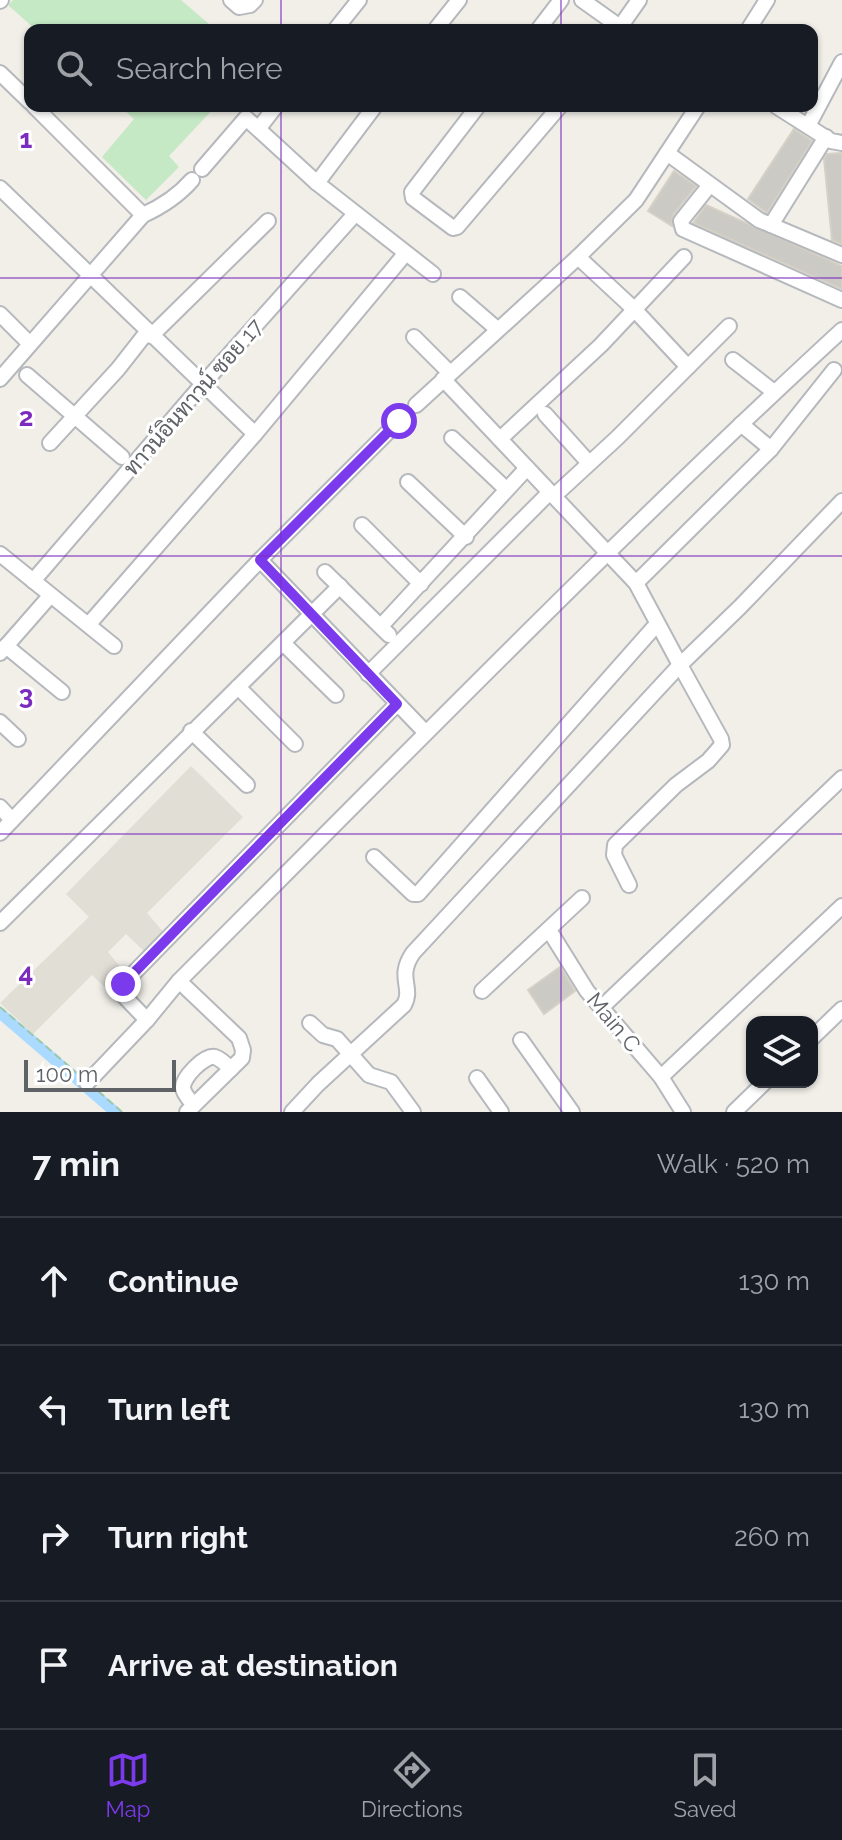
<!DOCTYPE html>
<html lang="en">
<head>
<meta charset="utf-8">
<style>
	:root { --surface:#171b24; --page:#20242c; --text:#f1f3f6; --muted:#9ea1a6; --line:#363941; --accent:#7c3aed }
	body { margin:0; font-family:Raleway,Sarabun,sans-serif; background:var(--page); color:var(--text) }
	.controls { position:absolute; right:24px; bottom:24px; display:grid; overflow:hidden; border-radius:16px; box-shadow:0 2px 6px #0004 }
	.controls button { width:72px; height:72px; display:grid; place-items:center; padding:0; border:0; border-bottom:2px solid var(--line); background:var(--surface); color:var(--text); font:40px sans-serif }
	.scale { position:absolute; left:24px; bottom:20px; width:152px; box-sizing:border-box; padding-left:8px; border:4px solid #5f6368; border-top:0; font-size:22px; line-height:28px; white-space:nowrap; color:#5f6368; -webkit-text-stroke:6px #fff; paint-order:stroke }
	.stop { position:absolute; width:24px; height:24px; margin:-18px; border:6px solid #7c3aed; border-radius:50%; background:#fff }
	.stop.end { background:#7c3aed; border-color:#fff; box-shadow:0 2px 8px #0008 }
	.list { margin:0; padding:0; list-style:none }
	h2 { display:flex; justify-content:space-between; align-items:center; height:104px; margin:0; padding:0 32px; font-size:34px }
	h2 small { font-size:26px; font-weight:400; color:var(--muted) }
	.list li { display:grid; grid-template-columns:52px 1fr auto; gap:24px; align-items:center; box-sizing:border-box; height:128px; padding:0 32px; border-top:2px solid var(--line) }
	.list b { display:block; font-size:30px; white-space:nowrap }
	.list em { font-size:26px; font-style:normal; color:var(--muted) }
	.icon { flex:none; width:44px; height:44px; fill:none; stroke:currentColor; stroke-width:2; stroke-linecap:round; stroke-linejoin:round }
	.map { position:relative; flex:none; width:842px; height:1112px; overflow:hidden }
	.search { position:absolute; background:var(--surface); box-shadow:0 2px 6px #0004; left:24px; right:24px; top:24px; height:88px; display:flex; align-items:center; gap:20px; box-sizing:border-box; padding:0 28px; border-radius:16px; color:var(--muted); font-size:30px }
	.sheet { height:616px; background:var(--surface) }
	nav { display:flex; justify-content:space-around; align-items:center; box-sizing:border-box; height:112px; border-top:2px solid var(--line); background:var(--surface); font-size:22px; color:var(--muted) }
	nav a { display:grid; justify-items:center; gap:4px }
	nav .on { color:var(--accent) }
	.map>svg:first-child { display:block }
	.education { fill:#e1ded6 }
	.green { fill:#c5e8c5 }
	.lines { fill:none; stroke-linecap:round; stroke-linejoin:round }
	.canal { stroke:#aadaff; stroke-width:11 }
	.building { fill:#cccac5; stroke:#d6d1c6; stroke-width:2 }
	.minor-casing { stroke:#b5b8bc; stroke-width:18 }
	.path { stroke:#9cc7a9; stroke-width:2; stroke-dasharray:8 4; stroke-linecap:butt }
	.minor { stroke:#fff; stroke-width:14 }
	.route { stroke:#7c3aed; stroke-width:10 }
	.grid { fill:none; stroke:#7b2cbf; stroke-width:2; stroke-opacity:0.55 }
	.labels { text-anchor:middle; stroke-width:6; stroke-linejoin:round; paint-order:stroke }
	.street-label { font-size:22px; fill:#5f6368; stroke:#fff }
	.grid-label { font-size:26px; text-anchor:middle; font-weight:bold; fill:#7b2cbf; stroke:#fff; stroke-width:6; stroke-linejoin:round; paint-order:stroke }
</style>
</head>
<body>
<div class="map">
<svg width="842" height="1112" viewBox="0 0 842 1112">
	<rect width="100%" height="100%" fill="#f1efe8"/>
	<polygon class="education" points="191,766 243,817 147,913 165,934 146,953 126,934 108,952 126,974 109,991 92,975 33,1034 0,1003 89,917 66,894"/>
	<g class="green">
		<polygon points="13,0 181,0 216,30 36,30 8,5"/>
		<polygon points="120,106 216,106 169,156 179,167 146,200 102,157 134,119"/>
	</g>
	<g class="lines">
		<polyline class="canal" points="0,1013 115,1112"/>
	</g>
	<g class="building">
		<polygon points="794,129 812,141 767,213 748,199"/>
		<polygon points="842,153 842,244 832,240 824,159 827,154"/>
		<polygon points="674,171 696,186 673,215 672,226 648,211"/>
		<polygon points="706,205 842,266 842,289 693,223"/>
		<polygon points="560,967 575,991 544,1014 528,990"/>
	</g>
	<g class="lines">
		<defs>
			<g id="minor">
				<polyline points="231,0 239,7 250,5 255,0"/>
				<polyline points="582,0 620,27"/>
				<polyline points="0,1 1,0"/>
				<polyline points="335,30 359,0"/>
				<polyline points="435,30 459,0"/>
				<polyline points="538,30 561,0"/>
				<polyline points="618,30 639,0"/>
				<polyline points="748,30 767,0"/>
				<polyline points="0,73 30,102"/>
				<polyline points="34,106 143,215"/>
				<polyline points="478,106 412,192 413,198 453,228 457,227 560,106"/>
				<polyline points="776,106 831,141 842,143"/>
				<polyline points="808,126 842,62"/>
				<polyline points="259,128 276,106"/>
				<polyline points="667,153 759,220 842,255"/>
				<polyline points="202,169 246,118 317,183 433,274"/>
				<polyline points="317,183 375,106"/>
				<polyline points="709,186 681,221 683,229 842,300"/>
				<polyline points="0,188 255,434"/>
				<polyline points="771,225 826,137"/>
				<polyline points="578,257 634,309 688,367"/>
				<polyline points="460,297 497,329"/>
				<polyline points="0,314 30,344"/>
				<polyline points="151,336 268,221"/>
				<polyline points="414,337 450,373"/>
				<polyline points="733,360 774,392"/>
				<polyline points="27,375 122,457"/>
				<path d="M0 379 143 215C163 206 178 196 192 180"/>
				<polyline points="416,405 578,257 636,200 698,106"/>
				<polyline points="545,414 589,463"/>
				<polyline points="741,424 771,449"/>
				<polyline points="452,438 506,489"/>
				<polyline points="500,439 601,345 684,257"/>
				<polyline points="50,443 118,369 147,332"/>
				<polyline points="408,482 466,537"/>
				<polyline points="554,496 617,438 729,326"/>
				<polyline points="362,525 421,584"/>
				<polyline points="0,554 114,646"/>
				<polyline points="260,560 425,732"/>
				<polyline points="325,572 389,635"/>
				<polyline points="33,581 202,385 355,214"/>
				<polyline points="636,583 771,449 834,370"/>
				<polyline points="89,624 255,434 405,254"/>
				<polyline points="381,626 527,468"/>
				<polyline points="283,643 336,695"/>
				<polyline points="6,646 62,692"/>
				<polyline points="0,653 50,596"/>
				<polyline points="368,674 550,492"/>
				<polyline points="238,687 295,744"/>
				<polyline points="0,722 18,739"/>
				<polyline points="191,731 247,785"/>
				<polyline points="0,807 12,820"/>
				<polyline points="0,833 260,560 399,421"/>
				<polyline points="374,857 413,894 418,894 657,624"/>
				<polyline points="629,885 614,855 615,845 676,785 708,761 722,745 721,739 680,665 740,607 842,501"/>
				<polyline points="0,923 340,586"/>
				<polyline points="549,930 587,991 661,1077 683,1112"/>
				<polyline points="179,981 239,1038 243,1050 242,1058 187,1112"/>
				<polyline points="482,991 582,898"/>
				<polyline points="601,1008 842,778"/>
				<polyline points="147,1020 121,993 123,984 397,704"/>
				<polyline points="310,1023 323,1035 337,1039 369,1075 391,1082 413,1112"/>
				<polyline points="812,1038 842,1009"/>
				<polyline points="521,1040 572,1112"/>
				<polyline points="661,1077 842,906"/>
				<polyline points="477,1078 501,1112"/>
				<path d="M87 1083 147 1020 179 981C398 762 614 540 842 330"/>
				<path d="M194 1105C190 1100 184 1095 183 1088 182 1078 204 1055 215 1057 221 1059 227 1065 231 1069"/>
				<path d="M292 1112 318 1084 404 1005C414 987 396 978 413 953L680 665 636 583 443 379"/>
				<polyline points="734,1112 765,1082"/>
			</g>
		</defs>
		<use href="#minor" class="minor-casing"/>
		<g class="path">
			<polyline points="0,1007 78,1074"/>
			<polyline points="98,1091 122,1112"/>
		</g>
		<use href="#minor" class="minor"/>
	</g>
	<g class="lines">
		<polyline class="route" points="123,984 397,704 260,560 399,421"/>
	</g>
	<path class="grid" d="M281 0V30M561 0V30M281 106V1112M561 106V1112M0 278H842M0 556H842M0 834H842"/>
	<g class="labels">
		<g class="street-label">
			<text transform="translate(193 397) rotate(-49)" y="8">ทาวน์อินทาวน์ ซอย 17</text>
			<text transform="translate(614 1022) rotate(50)" y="8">Main C</text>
		</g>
	</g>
	<g class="grid-label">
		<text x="26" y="148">1</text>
		<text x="26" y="426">2</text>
		<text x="26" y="704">3</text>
		<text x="26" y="982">4</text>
	</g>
</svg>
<div class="controls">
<button><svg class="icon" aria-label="layers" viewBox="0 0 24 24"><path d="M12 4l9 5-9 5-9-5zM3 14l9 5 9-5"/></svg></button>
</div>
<div class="scale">100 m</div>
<div class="stop" style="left:399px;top:421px"></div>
<div class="stop end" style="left:123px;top:984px"></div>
<div class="search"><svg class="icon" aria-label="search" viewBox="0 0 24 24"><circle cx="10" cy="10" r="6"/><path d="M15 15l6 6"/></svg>Search here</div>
</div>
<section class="sheet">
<h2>7 min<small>Walk · 520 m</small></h2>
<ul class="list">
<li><svg class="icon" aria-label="ahead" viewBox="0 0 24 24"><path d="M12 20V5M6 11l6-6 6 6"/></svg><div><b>Continue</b></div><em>130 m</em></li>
<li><svg class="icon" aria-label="left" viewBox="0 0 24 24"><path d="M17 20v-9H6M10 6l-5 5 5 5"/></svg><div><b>Turn left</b></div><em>130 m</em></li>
<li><svg class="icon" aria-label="right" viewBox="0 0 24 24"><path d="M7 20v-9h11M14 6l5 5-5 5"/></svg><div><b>Turn right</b></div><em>260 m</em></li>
<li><svg class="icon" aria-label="arrive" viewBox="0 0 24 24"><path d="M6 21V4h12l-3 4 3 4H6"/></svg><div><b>Arrive at destination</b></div></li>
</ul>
</section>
<nav>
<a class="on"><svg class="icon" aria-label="map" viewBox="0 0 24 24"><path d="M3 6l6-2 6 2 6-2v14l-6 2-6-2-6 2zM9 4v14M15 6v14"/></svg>Map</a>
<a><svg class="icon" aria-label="directions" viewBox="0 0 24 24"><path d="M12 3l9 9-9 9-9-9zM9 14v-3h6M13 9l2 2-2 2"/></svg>Directions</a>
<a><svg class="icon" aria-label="saved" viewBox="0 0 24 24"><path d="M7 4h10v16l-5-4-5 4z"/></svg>Saved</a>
</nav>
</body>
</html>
